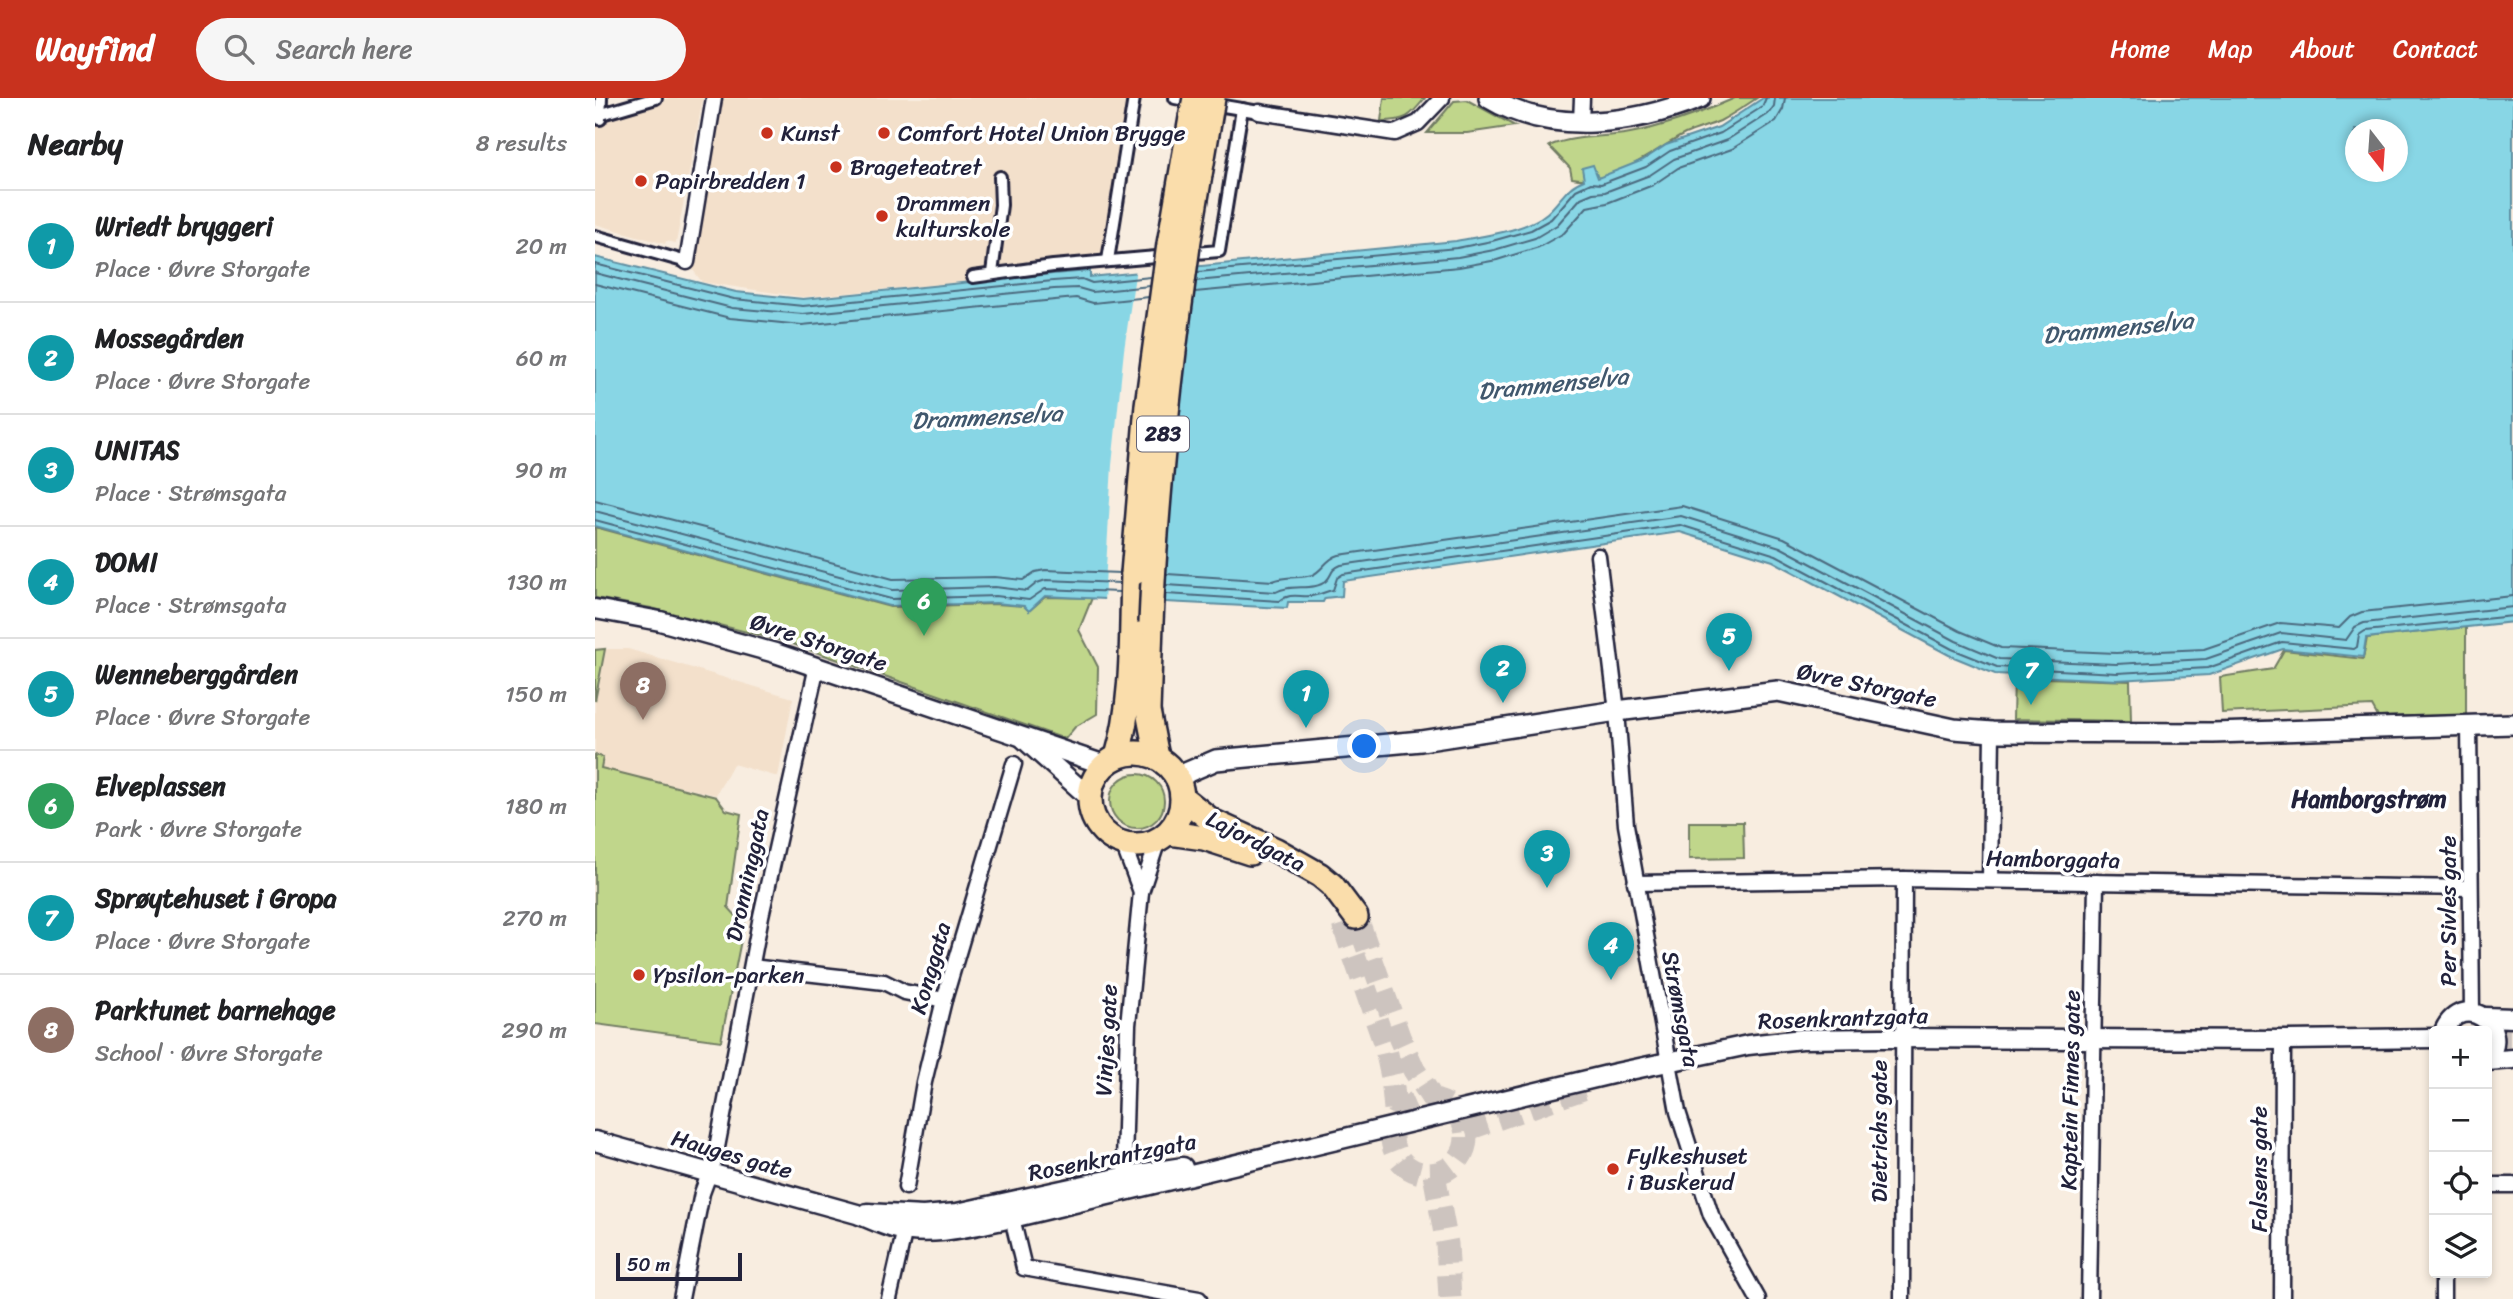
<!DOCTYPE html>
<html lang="en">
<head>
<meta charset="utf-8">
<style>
	:root { --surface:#fff; --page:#f6f6f6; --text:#202124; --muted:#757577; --line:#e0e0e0; --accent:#c8321e }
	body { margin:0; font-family:Sriracha,sans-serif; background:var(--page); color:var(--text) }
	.controls { position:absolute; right:21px; bottom:21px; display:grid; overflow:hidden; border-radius:7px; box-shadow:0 4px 10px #0003 }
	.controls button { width:63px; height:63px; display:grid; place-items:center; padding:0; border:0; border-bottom:2px solid var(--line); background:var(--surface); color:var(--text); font:35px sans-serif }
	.compass { position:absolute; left:1750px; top:21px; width:63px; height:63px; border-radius:50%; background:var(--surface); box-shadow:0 4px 10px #0003; rotate:163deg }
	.scale { position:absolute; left:21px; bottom:18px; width:126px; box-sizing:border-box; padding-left:7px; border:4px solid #22223b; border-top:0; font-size:19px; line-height:24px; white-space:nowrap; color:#22223b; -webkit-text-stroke:5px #fff; paint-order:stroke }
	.you { position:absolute; left:770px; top:649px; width:24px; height:24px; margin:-18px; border:5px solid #fff; border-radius:50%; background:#1a73e8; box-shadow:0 0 0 10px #1a73e833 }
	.badge { display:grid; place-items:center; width:46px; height:46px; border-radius:50%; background:var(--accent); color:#fff; font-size:23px; font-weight:700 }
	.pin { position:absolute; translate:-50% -58px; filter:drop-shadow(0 2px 4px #0008) }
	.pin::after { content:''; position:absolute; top:37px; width:24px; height:21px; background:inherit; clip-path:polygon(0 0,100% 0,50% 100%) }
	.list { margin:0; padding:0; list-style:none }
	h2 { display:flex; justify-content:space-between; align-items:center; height:91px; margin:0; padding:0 28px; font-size:30px }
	h2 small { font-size:23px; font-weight:400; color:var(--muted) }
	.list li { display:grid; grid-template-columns:46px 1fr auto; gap:21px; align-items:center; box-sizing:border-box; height:112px; padding:0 28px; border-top:2px solid var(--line) }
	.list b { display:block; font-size:26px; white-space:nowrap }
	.list p { margin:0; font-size:23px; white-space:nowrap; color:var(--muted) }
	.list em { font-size:23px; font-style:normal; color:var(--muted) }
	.icon { flex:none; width:38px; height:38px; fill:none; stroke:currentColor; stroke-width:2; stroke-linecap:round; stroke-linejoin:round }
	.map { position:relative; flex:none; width:1918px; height:1201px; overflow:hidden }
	header { display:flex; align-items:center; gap:42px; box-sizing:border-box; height:98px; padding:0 35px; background:var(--accent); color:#fff }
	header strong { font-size:33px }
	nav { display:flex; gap:38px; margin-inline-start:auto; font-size:24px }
	.search { width:490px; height:63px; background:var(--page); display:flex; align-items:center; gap:18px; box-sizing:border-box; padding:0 24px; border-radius:38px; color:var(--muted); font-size:26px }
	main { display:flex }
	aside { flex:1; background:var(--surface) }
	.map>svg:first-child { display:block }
	.built { fill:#f3e0cb }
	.green { fill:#c0d68b; stroke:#717c63; stroke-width:2 }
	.water { fill:#88d6e5; stroke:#5f8ea1; stroke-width:2; fill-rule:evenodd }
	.pier { fill:#f8ede0 }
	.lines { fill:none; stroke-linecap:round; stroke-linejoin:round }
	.shore { stroke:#4b6a7f; stroke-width:2 }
	.primary-tunnel { stroke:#cdc4bf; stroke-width:23; stroke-dasharray:23 11; stroke-linecap:butt }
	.pedestrian-casing { stroke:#22223b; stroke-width:16 }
	.minor-casing { stroke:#22223b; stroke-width:19 }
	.tertiary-casing { stroke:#22223b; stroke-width:23 }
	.secondary-casing { stroke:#22223b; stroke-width:24 }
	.primary-casing { stroke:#22223b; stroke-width:28 }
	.pedestrian { stroke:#fff; stroke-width:10 }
	.minor { stroke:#fff; stroke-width:14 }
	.tertiary { stroke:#fff; stroke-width:18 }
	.secondary { stroke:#fff; stroke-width:19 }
	.primary { stroke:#faddab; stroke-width:23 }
	.primary-bridge-casing { stroke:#22223b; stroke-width:28; stroke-linecap:butt }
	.primary-bridge { stroke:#faddab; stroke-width:23 }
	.poi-dot { fill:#c8321e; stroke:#fff; stroke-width:2.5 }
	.labels { text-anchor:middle; stroke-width:7; stroke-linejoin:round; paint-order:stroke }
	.shield { fill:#fff; stroke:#646476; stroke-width:2 }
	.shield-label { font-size:21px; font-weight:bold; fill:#22223b }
	.poi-label { font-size:23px; fill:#22223b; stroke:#fff; text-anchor:start }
	.street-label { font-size:23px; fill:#22223b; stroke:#fff }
	.water-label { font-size:24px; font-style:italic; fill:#41586e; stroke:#fff }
	.neighbourhood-label { font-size:24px; font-weight:bold; fill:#22223b; stroke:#fff }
</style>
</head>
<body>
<header>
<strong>Wayfind</strong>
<div class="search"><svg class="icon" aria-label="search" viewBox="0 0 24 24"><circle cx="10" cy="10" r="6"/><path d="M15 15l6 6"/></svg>Search here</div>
<nav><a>Home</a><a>Map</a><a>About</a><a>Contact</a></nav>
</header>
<main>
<aside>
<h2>Nearby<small>8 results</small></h2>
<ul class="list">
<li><span class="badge" style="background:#0f9aa8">1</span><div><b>Wriedt bryggeri</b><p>Place · Øvre Storgate</p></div><em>20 m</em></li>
<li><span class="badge" style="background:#0f9aa8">2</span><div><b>Mossegården</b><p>Place · Øvre Storgate</p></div><em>60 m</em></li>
<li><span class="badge" style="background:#0f9aa8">3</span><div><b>UNITAS</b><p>Place · Strømsgata</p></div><em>90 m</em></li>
<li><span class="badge" style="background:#0f9aa8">4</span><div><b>DOMI</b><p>Place · Strømsgata</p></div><em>130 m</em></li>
<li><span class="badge" style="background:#0f9aa8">5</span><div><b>Wenneberggården</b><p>Place · Øvre Storgate</p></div><em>150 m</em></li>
<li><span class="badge" style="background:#2e9e5b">6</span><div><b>Elveplassen</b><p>Park · Øvre Storgate</p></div><em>180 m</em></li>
<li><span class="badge" style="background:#0f9aa8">7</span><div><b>Sprøytehuset i Gropa</b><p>Place · Øvre Storgate</p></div><em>270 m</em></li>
<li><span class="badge" style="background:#8d6e63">8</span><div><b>Parktunet barnehage</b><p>School · Øvre Storgate</p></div><em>290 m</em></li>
</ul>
</aside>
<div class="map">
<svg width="1918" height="1201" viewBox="0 0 1918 1201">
	<rect width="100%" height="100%" fill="#f8ede0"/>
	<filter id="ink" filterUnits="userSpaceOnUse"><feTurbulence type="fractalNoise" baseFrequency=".0143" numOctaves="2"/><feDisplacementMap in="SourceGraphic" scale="14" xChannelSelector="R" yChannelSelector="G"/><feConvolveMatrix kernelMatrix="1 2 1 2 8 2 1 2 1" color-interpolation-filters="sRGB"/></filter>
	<g filter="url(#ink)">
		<g class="built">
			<polygon points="73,0 108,0 81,145 71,143 70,146 0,126 0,23"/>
			<polygon points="120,0 539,0 513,162 498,172 208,199 107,184 92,164"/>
			<polygon points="10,551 33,551 198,600 183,679 138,666 121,697 5,670 8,659 0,657 0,603"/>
		</g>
		<g class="green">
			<path d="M789 0H830C815 19 811 23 786 23Z"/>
			<path d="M1140 0H1162C1150 8 1138 16 1125 23 1114 28 1101 31 1090 36 1055 54 1019 88 977 80L975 70 954 48C980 37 1008 40 1035 35 1072 28 1106 15 1140 0Z"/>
			<polygon points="872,2 920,28 872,35 832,35 859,3"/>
			<polygon points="0,429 295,509 401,506 429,508 434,513 450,499 497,500 484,532 503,569 502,616 480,629 470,641 192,544 56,510 0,500"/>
			<polygon points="1871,529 1871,617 1783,619 1777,608 1627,615 1625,579 1678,571 1689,552 1768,561 1772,540"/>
			<polygon points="10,551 0,603 0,552"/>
			<polygon points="1419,579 1535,583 1536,623 1418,621"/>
			<polygon points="0,657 8,659 6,670 121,699 131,712 146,716 133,809 142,819 150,822 126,943 0,926"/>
			<circle cx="542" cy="703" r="27"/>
			<polygon points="1094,724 1148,724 1149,760 1094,761"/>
		</g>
		<path class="water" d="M1168 0H1918V524L1771 540 1768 559 1688 551 1614 577 1522 582 1400 576 1354 557 1178 463 1085 434 748 483 747 498 730 500 728 504H693L692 510 450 498 434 513 429 508 401 505 295 508 0 428V159L141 194 208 201 457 176 495 173V179L861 143C888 138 931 133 952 115 966 103 971 88 989 82L987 70 998 67 1003 80 1048 62 1071 47 1124 29ZM1760 32H1802V74H1760Z"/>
		<polygon class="pier" points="600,164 580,307 565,506 509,504 517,367 529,252 541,170"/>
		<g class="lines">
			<g class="shore">
				<polyline points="0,166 139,201 208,208 458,183 487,181 497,185 556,179"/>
				<polyline points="603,174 862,150 897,143 936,132 956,121 981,92 996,85 1006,86 1051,69 1075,53 1126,35 1167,9 1171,0"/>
				<polyline points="0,175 137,210 208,216 459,191 483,190 497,194 555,188"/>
				<polyline points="601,183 863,159 899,152 940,140 962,127 986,100 998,95 1010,94 1055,77 1079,61 1132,42 1174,15 1179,8 1180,0"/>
				<polyline points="0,186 135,220 207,227 460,202 481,200 498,205 554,199"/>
				<polyline points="600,194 864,169 902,162 944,149 969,135 992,109 1012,105 1058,87 1083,70 1137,51 1181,23 1188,11 1190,0"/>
				<polyline points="0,402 125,434 298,481 400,479 428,482 440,474 450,472 525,475"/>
				<polyline points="0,413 297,492 400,489 432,493 442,485 451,482 525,485"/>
				<polyline points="0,422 296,501 401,498 434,502 450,491 524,494"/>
				<path d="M572 476 678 483C691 477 704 481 717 477 728 473 730 461 744 457L1087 408 1189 440 1365 533 1406 550 1521 555 1609 551 1685 525 1744 530 1755 519 1767 514 1918 498"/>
				<path d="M571 487 681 494C696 485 719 494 731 483 738 477 734 472 746 467L1086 418 1185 449 1361 543 1404 561 1521 566 1611 561 1686 535 1751 542 1760 529 1769 525 1918 509"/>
				<path d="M571 496 685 503C696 493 708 501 721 497 727 496 731 493 738 492L742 480 748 476 1085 427 1181 457 1357 551 1402 569 1522 575 1613 570 1687 544 1759 551 1762 549 1764 537 1770 533 1918 518"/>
			</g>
			<g class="primary-tunnel">
				<polyline points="748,826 790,947 797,979 801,1022"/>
				<polyline points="765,829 805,941 819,972 839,1003"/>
				<polyline points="1892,942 1918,942"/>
				<circle cx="834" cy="1039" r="37"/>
				<polyline points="870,1032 996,988"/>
				<polyline points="839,1076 852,1146 855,1201"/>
			</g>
			<defs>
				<g id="pedestrian">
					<polyline points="580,0 601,4"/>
					<polyline points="617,6 664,14"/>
					<polyline points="0,18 61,0"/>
					<polyline points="5,21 6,0"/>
					<polyline points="0,138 92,164"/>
					<polyline points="589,156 624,153 647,11"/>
					<polyline points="513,162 539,0"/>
					<polyline points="397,175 406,107 405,79"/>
					<polyline points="378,179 458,168 573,158"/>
				</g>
				<g id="minor">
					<polyline points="664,14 800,35 823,25 847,0"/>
					<polyline points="986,24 987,0"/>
					<polyline points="92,164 119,0"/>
					<polyline points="1003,458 1022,613 1031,727 1083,1014 1116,1117 1163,1201"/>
					<polyline points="1874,626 1877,914"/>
					<polyline points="528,746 546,794"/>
					<polyline points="1395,782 1397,634"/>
					<polyline points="1040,785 1309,781 1875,790"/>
					<polyline points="157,869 289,884 309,894 349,902"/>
					<polyline points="533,1087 529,1064 533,927 546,794 563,742"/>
					<polyline points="1892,1087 1918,1087"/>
					<polyline points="311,1089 329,984 349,902 419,666"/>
					<polyline points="417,1120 429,1170 604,1201"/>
					<polyline points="86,1201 107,1095 120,1060 166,818 222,568"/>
					<polyline points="294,1201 312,1122"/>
					<polyline points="1307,1201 1309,781"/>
					<polyline points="1494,1201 1501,784"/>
					<polyline points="1687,1201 1688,942"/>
					<polyline points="1848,1201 1848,1175"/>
				</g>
				<g id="tertiary">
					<polyline points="0,511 65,523 180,555 510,667"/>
					<polyline points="429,641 496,701"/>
					<polyline points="1890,919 1918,920"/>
					<path d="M1849 933C1868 891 1918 929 1892 961"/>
					<polyline points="1892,963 1918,961"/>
					<path d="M0 1043 262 1116C273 1120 285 1126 298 1130 337 1140 378 1128 417 1120L1021 975 1153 947 1207 941 1287 940 1693 942 1839 940"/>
					<polyline points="272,1115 328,1118 362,1115 531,1078 588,1069"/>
				</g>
				<g id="secondary">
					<path d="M894 0C957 38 1040 26 1105 0"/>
					<polyline points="583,682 593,674 621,662 826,643 1022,613 1183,593 1359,631 1397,634 1618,635 1918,626"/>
				</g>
				<g id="primary">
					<polyline points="574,146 596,20"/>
					<polyline points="593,148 614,24"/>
					<polyline points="556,525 553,613 562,659"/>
					<circle cx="541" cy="701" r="46"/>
					<path d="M522 659C539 600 536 537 538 476"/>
					<polyline points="588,700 617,723 681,752 725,777 737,787 761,819"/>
					<polyline points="574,735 609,740 655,755"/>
				</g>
			</defs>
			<use href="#pedestrian" class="pedestrian-casing"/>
			<use href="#minor" class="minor-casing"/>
			<use href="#tertiary" class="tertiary-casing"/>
			<use href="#secondary" class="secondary-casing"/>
			<use href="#primary" class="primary-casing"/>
			<use href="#pedestrian" class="pedestrian"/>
			<use href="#minor" class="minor"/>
			<use href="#tertiary" class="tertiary"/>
			<use href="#secondary" class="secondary"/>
			<use href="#primary" class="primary"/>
			<defs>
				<g id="primary-bridge">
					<polyline points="596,20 600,0"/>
					<polyline points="614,24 618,0"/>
					<polyline points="538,476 552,307 574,146"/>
					<path d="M556 525C561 398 575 274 593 148"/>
				</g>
			</defs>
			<use href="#primary-bridge" class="primary-bridge-casing"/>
			<use href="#primary-bridge" class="primary-bridge"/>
		</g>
	</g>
	<g class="poi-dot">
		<circle cx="172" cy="35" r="7"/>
		<circle cx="289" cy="35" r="7"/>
		<circle cx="241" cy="69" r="7"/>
		<circle cx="46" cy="83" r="7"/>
		<circle cx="287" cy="118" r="7"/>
		<circle cx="44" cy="877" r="7"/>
		<circle cx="1018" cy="1071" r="7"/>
	</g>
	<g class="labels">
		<rect class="shield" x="542" y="318.5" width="52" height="35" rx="5"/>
		<g class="shield-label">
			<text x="568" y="343">283</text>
		</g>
		<g class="poi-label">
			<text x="186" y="43">Kunst</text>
			<text x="303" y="43">Comfort Hotel Union Brygge</text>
			<text x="255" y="77">Brageteatret</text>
			<text x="60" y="91">Papirbredden 1</text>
			<text x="301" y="113">Drammen<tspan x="301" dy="26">kulturskole</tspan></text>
			<text x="58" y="885">Ypsilon-parken</text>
			<text x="1032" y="1066">Fylkeshuset<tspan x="1032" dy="26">i Buskerud</tspan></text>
		</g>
		<g class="street-label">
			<text transform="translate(224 544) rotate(18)" y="8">Øvre Storgate</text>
			<text transform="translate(1272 587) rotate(12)" y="8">Øvre Storgate</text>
			<text transform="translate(661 743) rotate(27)" y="8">Lajordgata</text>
			<text transform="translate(1458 761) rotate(1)" y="8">Hamborggata</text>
			<text transform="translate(152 777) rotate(-78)" y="8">Dronninggata</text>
			<text transform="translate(1853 813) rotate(-90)" y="8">Per Sivles gate</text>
			<text transform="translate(335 870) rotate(-74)" y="8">Konggata</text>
			<text transform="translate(1086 911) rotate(79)" y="8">Strømsgata</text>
			<text transform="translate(1248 920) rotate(-2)" y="8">Rosenkrantzgata</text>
			<text transform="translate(511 942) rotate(-87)" y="8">Vinjes gate</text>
			<text transform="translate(1475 992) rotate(-89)" y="8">Kaptein Finnes gate</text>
			<text transform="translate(1284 1033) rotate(-90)" y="8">Dietrichs gate</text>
			<text transform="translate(137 1056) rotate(16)" y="8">Hauges gate</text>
			<text transform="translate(517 1059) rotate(-11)" y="8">Rosenkrantzgata</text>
			<text transform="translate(1664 1071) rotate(-90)" y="8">Falsens gate</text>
		</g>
		<g class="water-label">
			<text transform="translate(1523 230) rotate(-6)" y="8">Drammenselva</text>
			<text transform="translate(958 286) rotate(-6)" y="8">Drammenselva</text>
			<text transform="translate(392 319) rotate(-3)" y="8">Drammenselva</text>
		</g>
		<g class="neighbourhood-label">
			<text x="1774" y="709">Hamborgstrøm</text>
		</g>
	</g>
</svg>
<div class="controls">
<button>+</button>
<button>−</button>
<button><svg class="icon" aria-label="locate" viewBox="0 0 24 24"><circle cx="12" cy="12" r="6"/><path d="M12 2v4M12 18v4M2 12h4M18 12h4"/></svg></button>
<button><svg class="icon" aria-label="layers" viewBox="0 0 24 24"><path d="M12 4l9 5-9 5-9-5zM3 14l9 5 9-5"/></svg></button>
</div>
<svg class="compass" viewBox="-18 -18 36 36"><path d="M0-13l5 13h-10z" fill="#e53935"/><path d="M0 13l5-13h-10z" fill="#757577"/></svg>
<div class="scale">50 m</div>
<div class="you"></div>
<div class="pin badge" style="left:711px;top:630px;background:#0f9aa8">1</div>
<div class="pin badge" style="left:908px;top:605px;background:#0f9aa8">2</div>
<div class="pin badge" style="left:952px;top:790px;background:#0f9aa8">3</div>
<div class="pin badge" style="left:1016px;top:882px;background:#0f9aa8">4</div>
<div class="pin badge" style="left:1134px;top:573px;background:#0f9aa8">5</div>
<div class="pin badge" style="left:329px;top:538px;background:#2e9e5b">6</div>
<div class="pin badge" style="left:1436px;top:607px;background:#0f9aa8">7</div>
<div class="pin badge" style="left:48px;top:622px;background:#8d6e63">8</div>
</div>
</main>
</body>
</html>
